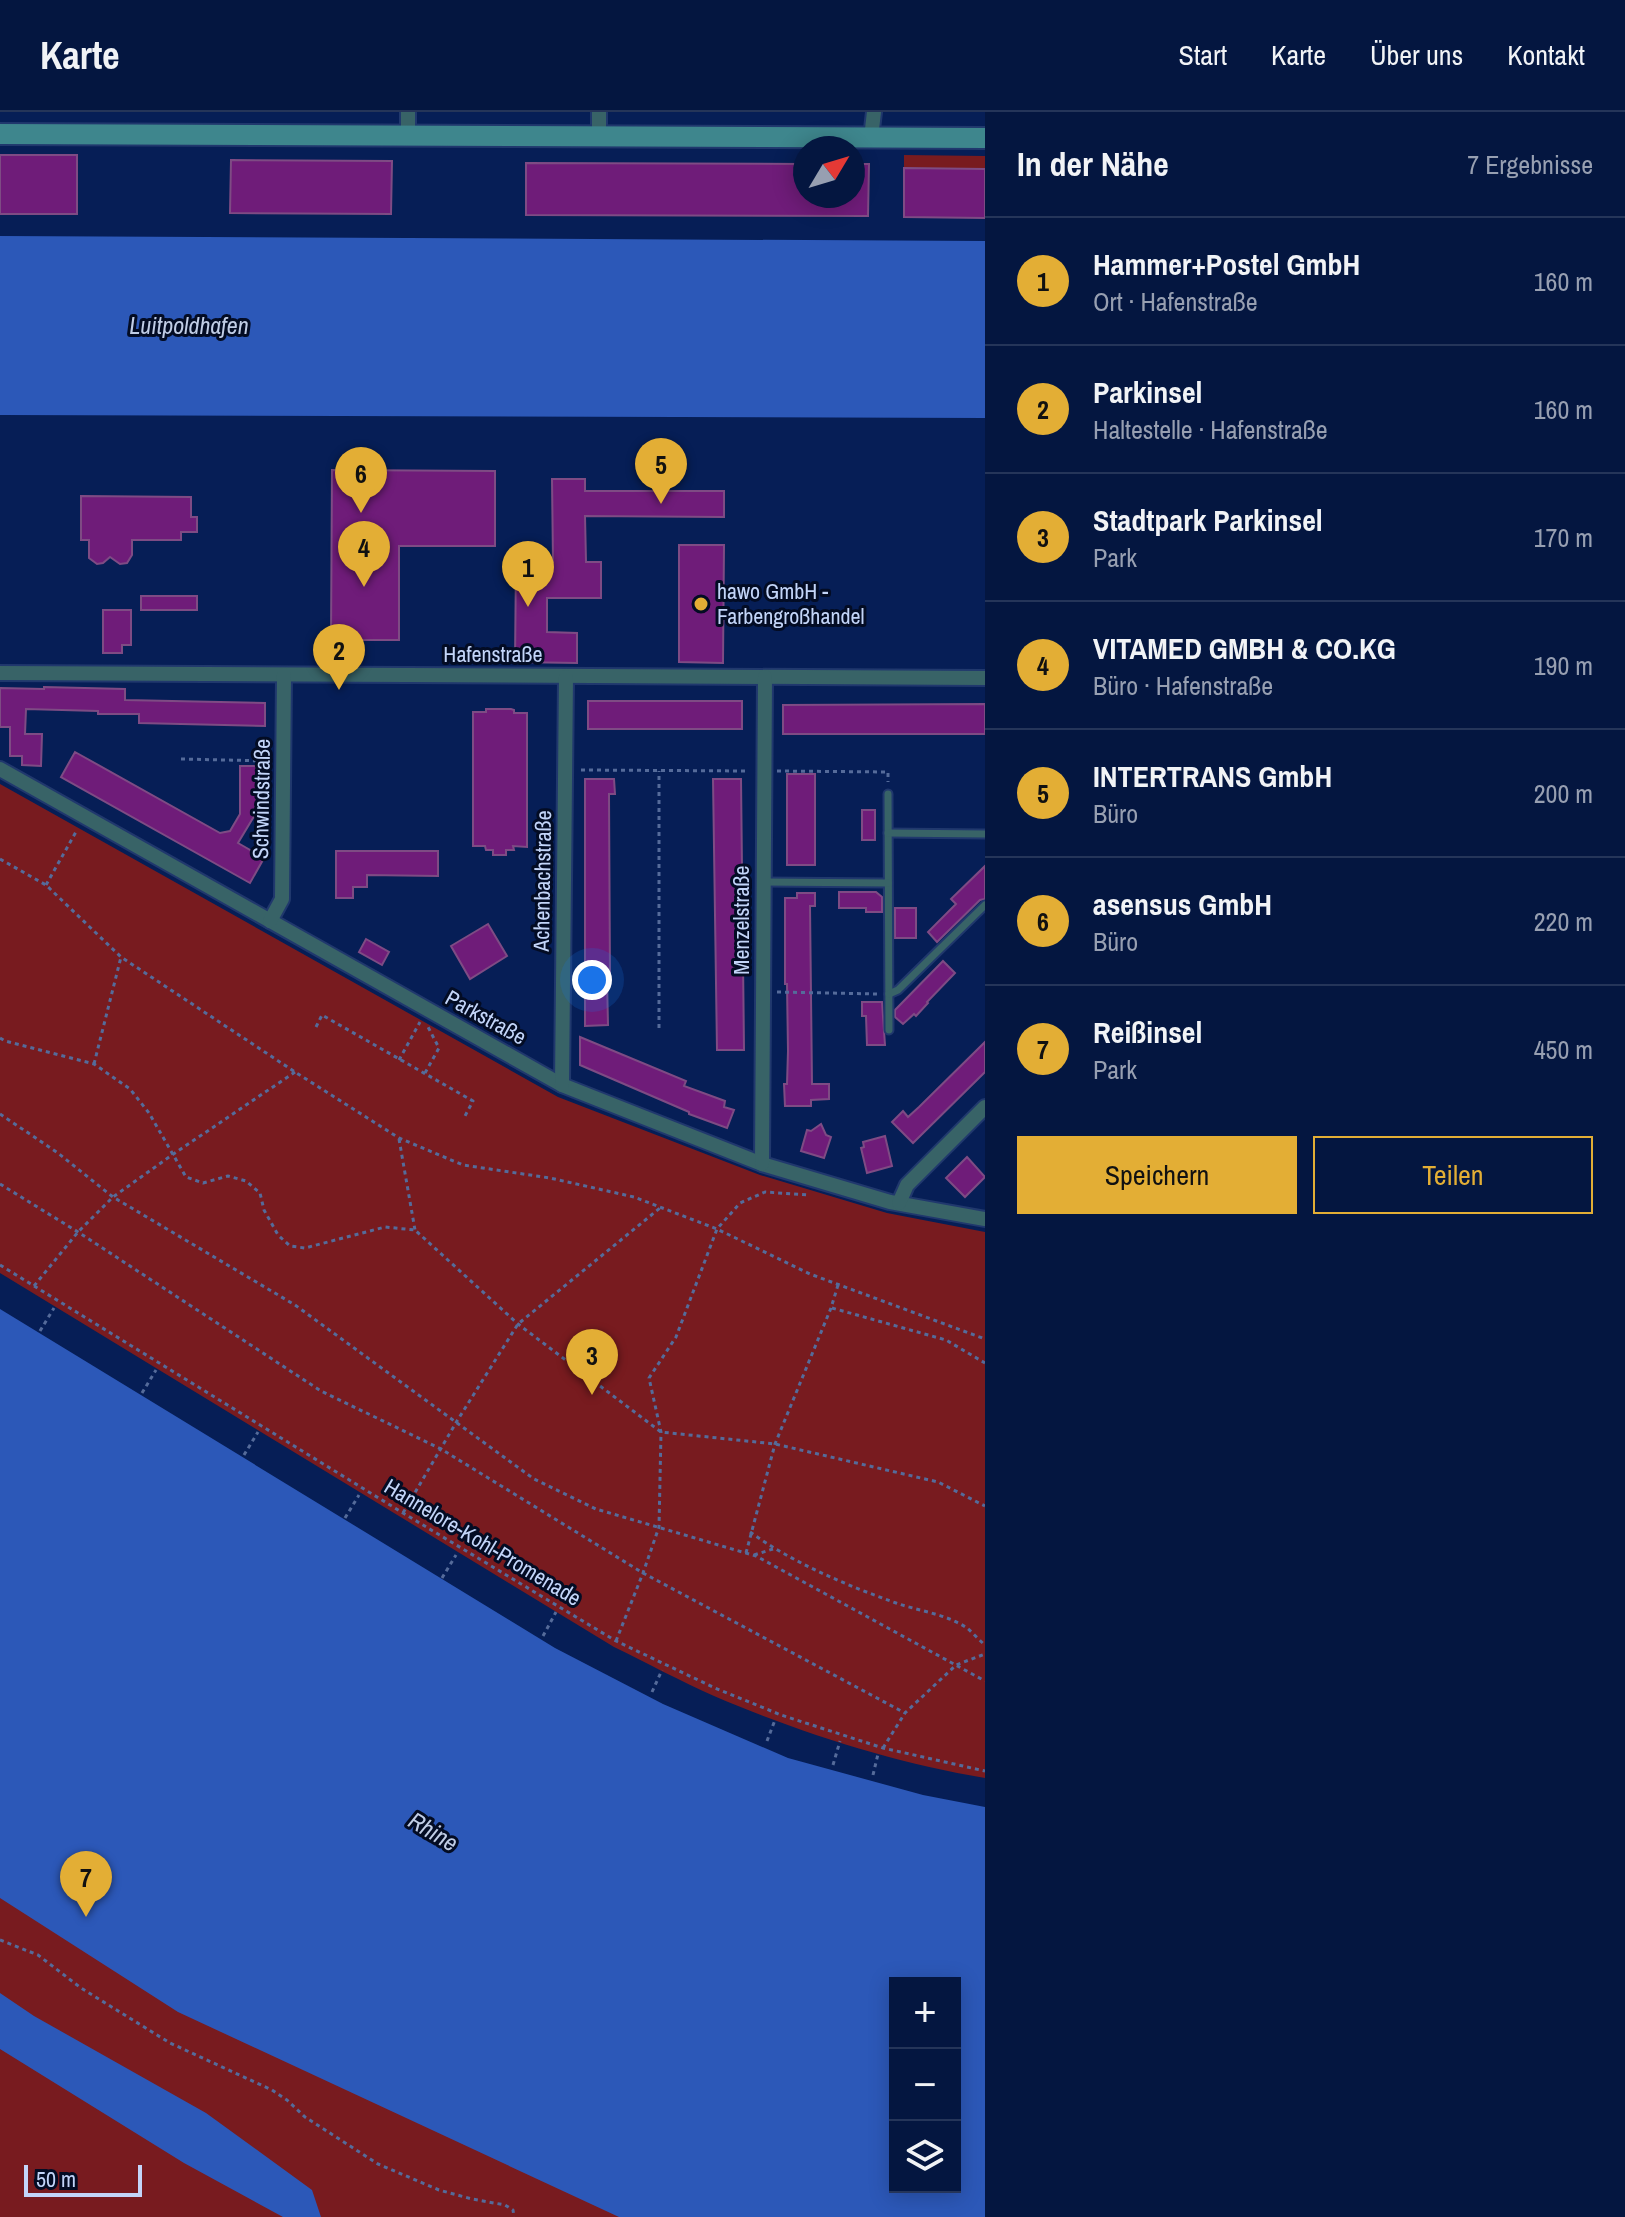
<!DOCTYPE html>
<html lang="de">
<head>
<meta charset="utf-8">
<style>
	:root { --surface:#041640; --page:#12234b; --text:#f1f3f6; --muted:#979fb1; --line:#253559; --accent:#e3ae35 }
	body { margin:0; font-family:"Archivo Narrow",sans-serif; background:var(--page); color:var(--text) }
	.controls { position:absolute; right:24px; bottom:24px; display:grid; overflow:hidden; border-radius:0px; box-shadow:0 4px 20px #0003 }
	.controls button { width:72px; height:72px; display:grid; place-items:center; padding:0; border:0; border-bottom:2px solid var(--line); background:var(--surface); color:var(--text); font:40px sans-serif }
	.compass { position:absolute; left:793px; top:24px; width:72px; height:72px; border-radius:50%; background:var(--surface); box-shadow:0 4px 20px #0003; rotate:52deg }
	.scale { position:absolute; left:24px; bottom:20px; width:118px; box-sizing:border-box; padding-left:8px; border:4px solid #c3d5f9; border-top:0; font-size:22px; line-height:28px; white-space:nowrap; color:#c3d5f9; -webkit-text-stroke:6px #030c24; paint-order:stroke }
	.you { position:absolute; left:592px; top:868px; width:28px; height:28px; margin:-20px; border:6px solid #fff; border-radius:50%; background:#1a73e8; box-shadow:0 0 0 12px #1a73e833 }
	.badge { display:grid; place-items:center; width:52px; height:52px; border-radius:50%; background:var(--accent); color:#111; font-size:26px; font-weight:700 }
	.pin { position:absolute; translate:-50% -66px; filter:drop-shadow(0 2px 4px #0008) }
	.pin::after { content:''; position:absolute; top:42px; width:28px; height:24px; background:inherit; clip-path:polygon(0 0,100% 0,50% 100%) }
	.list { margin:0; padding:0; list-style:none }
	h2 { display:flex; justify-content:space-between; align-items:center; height:104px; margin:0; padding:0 32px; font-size:34px }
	h2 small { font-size:26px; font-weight:400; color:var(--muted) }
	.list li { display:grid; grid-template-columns:52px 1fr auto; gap:24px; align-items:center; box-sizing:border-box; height:128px; padding:0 32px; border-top:2px solid var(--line) }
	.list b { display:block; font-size:30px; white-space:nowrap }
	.list p { margin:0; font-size:26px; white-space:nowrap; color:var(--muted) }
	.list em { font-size:26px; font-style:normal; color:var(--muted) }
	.actions { display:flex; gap:16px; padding:24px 32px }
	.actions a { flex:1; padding:18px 0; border:2px solid var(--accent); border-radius:0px; text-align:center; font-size:28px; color:var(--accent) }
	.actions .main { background:var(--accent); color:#111 }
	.icon { flex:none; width:44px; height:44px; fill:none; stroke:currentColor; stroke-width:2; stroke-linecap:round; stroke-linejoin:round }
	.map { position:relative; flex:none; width:985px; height:2105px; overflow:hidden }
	header { display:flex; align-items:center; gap:48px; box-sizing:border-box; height:112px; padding:0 40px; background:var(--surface); border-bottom:2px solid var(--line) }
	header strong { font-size:38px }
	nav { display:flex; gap:44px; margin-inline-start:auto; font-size:28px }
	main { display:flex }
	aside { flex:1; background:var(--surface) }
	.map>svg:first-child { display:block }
	.green { fill:#781b1f }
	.water { fill:#2c58b8; fill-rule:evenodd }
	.building { fill:#6f1c79; stroke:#7e4b84; stroke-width:2 }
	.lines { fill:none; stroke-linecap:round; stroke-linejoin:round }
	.lane-casing { stroke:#20386d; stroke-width:11 }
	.street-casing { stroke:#20386d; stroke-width:18 }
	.secondary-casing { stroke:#20386d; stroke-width:24 }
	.path { stroke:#556b9a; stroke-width:3; stroke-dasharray:4 4; stroke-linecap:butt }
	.lane { stroke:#386367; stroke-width:7 }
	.street { stroke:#386367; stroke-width:14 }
	.secondary { stroke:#3e868d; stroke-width:20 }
	.poi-dot { fill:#e3ae35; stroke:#030c24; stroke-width:3 }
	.labels { text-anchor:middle; stroke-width:6; stroke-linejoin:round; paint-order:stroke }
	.poi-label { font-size:22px; fill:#c3d5f9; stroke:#030c24; text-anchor:start }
	.street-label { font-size:22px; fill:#c3d5f9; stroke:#030c24 }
	.water-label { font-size:24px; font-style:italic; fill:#c0cde6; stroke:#030c24 }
</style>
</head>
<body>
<header>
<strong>Karte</strong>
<nav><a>Start</a><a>Karte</a><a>Über uns</a><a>Kontakt</a></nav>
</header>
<main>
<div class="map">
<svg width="985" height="2105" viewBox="0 0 985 2105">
	<rect width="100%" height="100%" fill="#061e56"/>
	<g class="green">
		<polygon points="904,43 985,44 985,57 904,56"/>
		<path d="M0 672 558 985 760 1063 887 1101 985 1120V1666C895 1651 798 1620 714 1584 680 1569 647 1551 614 1535L0 1161Z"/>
		<polygon points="0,1704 810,2105 0,2105"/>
	</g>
	<g class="water">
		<polygon points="0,124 985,129 985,306 0,303"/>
		<path d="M0 1197 555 1536 663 1592 788 1646 923 1683 985 1695V2105H619L178 1900 0 1786ZM955 1871V2075H895V1871Z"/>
		<polygon points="0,1881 34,1904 206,2001 312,2078 321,2105 283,2105 184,2051 0,1937"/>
	</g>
	<g class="building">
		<rect x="0" y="43" width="77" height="59"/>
		<polygon points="231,48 392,49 391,102 230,101"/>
		<polygon points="526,51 805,52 805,84 853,84 853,52 869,52 868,104 526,103"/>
		<polygon points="904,56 985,57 985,106 904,105"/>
		<polygon points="332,358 495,359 495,434 399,434 399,528 331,528"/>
		<polygon points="552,367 585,367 585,379 724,379 724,405 585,404 586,450 601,450 601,486 547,486 547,520 577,521 577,551 515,550 516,450 553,450"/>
		<polygon points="81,384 191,385 191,405 197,405 197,420 181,420 181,428 132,428 132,443 127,451 120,452 110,445 103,451 97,452 89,446 89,428 81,428"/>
		<polygon points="679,433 724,433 723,551 679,550"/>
		<rect x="141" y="484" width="56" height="14"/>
		<polygon points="103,498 131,498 131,533 122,533 122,541 103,541"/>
		<polygon points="44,575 125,577 125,588 265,591 265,614 139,611 139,602 98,602 98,599 26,597 25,622 42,622 41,654 22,653 22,644 10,644 10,615 0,615 0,576 44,577"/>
		<rect x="588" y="589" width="154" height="28"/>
		<polygon points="985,592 985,622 783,622 783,593"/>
		<polygon points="486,597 511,597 514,598 514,601 527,601 527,735 513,734 514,738 506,738 506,743 493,743 493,738 486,738 485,734 473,734 473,600 486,600"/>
		<polygon points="75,640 220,721 230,719 240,702 240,654 266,654 265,701 256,701 238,731 264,746 250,771 61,665"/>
		<rect x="787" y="662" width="28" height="91"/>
		<polygon points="585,667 614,667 615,682 609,682 610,867 607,867 608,913 585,914"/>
		<polygon points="713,667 741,667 744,938 717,938"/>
		<rect x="862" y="698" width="13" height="30"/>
		<polygon points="336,739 438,739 438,764 367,763 367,775 353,775 353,786 336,786"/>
		<polygon points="985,754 985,787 980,788 937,830 928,820 956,792 951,787"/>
		<polygon points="839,780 876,780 882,785 882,800 866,800 866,796 839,796"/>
		<polygon points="797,781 815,781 815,794 810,794 812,972 829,972 829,987 811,988 811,994 785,994 784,972 787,972 788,939 787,872 785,872 785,786 797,786"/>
		<rect x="895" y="796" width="21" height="30"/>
		<polygon points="488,812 507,844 470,867 451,834"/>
		<polygon points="366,827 389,840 382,853 359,840"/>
		<polygon points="943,849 955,861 927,890 928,891 916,904 914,902 903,912 895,905 895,898"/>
		<polygon points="862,890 882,890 885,933 867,933 866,904 862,904"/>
		<polygon points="580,925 686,969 684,974 725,989 724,995 734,998 727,1016 689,1002 689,1000 580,953"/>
		<polygon points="985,930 985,960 913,1031 892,1010 903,999 908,1005 919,995"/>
		<polygon points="821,1012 826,1023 831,1025 824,1046 801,1039 807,1018 811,1019"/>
		<polygon points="885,1024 892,1054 867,1061 861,1036 864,1035 863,1030"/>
		<polygon points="967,1045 985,1065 965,1085 946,1066"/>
	</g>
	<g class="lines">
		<defs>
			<g id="lane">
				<polyline points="888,682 889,918"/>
				<polyline points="888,721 985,722"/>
				<polyline points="764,770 888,771"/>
				<polyline points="889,882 898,878 985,793"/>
			</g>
			<g id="street">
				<polyline points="599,0 599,23"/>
				<polyline points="408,22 408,0"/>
				<polyline points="871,26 874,0"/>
				<polyline points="0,561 985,566"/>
				<polyline points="0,657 562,973 762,1052 890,1090 985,1107"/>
				<polyline points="270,809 282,787 284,563"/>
				<polyline points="562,973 566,565"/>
				<polyline points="762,1052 765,565"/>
				<polyline points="899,1091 907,1073 985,995"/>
			</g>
			<polyline id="secondary" points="0,22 985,26"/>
		</defs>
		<use href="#lane" class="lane-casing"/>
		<use href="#street" class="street-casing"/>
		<use href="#secondary" class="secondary-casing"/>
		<g class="path">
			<polyline points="181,647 269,649"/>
			<polyline points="581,658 749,659"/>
			<polyline points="777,659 888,660 888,670"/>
			<polyline points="0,747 46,773 121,845 295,960 399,1026 463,1053 550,1066 634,1085 717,1117 810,1162 985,1227"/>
			<polyline points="46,773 77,718"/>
			<polyline points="777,880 878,882"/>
			<polyline points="316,915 322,903 473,989 465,1004"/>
			<polyline points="659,916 659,659"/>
			<polyline points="0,926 5,929 94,952 130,977 149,1001 186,1065 203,1071 228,1064 246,1069 260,1081 264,1098 278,1123 290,1134 305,1136 385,1115 415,1118 518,1212 661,1320 775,1332 938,1370 985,1394"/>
			<polyline points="399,948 420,910"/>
			<polyline points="94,952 121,845"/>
			<polyline points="425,961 439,936 428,915"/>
			<polyline points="0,1002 58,1041 113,1085 295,1193 534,1367 596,1397 756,1444 985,1569"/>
			<polyline points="399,1027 415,1118"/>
			<polyline points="0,1072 78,1120 321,1279 441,1337 643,1461 905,1601"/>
			<polyline points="0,1153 403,1401 616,1529 715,1576 781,1603 883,1636 985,1659"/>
			<polyline points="34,1174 78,1120 113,1085 172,1043 295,960"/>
			<polyline points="832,1196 946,1228 985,1251"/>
			<polyline points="40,1219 54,1196"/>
			<polyline points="142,1281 156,1258"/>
			<polyline points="244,1343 258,1320"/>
			<polyline points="403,1401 457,1309 518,1212 660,1096"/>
			<polyline points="345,1406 359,1383"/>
			<path d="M750 1420C793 1451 846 1473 896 1491 919 1499 946 1502 967 1516 973 1521 979 1528 985 1533"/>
			<polyline points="746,1441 775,1332 831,1196 838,1173"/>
			<polyline points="754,1443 773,1437"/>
			<polyline points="442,1466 456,1443"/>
			<polyline points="543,1524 556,1500"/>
			<polyline points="616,1529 643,1461 659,1415 661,1320 649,1266 676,1225 717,1117 740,1091 765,1080 809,1083 809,1082"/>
			<polyline points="652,1580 662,1558"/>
			<polyline points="767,1629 775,1608"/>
			<polyline points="883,1636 905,1601 956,1553 985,1542"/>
			<polyline points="833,1653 840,1629"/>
			<polyline points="873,1663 878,1642"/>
			<polyline points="0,1828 38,1843 81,1876 170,1931 272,1978 287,1988 305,2005 378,2052 439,2078 472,2087 505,2093 513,2098 514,2105"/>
		</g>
		<use href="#lane" class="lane"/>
		<use href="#street" class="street"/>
		<use href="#secondary" class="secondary"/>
	</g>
	<circle class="poi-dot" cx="701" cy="492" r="8"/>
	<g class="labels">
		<g class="poi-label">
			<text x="717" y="487">hawo GmbH -<tspan x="717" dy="25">Farbengroßhandel</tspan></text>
		</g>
		<g class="street-label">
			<text x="493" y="550">Hafenstraße</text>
			<text transform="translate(261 687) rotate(-89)" y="8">Schwindstraße</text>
			<text transform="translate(542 769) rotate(-89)" y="8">Achenbachstraße</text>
			<text transform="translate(741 808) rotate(-90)" y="8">Menzelstraße</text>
			<text transform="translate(486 905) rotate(29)" y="8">Parkstraße</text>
			<text transform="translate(483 1430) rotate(31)" y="8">Hannelore-Kohl-Promenade</text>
		</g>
		<g class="water-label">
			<text x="189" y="222">Luitpoldhafen</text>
			<text transform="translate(433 1720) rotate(31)" y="8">Rhine</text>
		</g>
	</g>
</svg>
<div class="controls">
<button>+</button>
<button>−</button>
<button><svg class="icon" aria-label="layers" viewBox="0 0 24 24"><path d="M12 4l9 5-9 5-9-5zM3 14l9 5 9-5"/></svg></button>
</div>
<svg class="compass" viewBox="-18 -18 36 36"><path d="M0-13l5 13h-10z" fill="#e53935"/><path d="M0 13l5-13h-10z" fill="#979fb1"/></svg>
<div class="scale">50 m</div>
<div class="you"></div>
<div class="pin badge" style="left:528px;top:495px">1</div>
<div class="pin badge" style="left:339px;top:578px">2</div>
<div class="pin badge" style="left:592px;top:1283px">3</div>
<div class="pin badge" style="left:364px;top:475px">4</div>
<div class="pin badge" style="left:661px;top:392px">5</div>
<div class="pin badge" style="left:361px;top:401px">6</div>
<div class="pin badge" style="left:86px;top:1805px">7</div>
</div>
<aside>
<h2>In der Nähe<small>7 Ergebnisse</small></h2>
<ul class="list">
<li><span class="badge">1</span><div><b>Hammer+Postel GmbH</b><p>Ort · Hafenstraße</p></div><em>160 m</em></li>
<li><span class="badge">2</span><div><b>Parkinsel</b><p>Haltestelle · Hafenstraße</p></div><em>160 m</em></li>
<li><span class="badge">3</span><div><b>Stadtpark Parkinsel</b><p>Park</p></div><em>170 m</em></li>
<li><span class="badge">4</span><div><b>VITAMED GMBH &amp; CO.KG</b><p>Büro · Hafenstraße</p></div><em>190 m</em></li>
<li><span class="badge">5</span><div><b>INTERTRANS GmbH</b><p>Büro</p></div><em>200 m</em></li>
<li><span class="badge">6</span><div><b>asensus GmbH</b><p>Büro</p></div><em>220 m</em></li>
<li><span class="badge">7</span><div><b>Reißinsel</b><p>Park</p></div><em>450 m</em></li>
</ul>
<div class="actions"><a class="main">Speichern</a><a>Teilen</a></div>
</aside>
</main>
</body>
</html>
